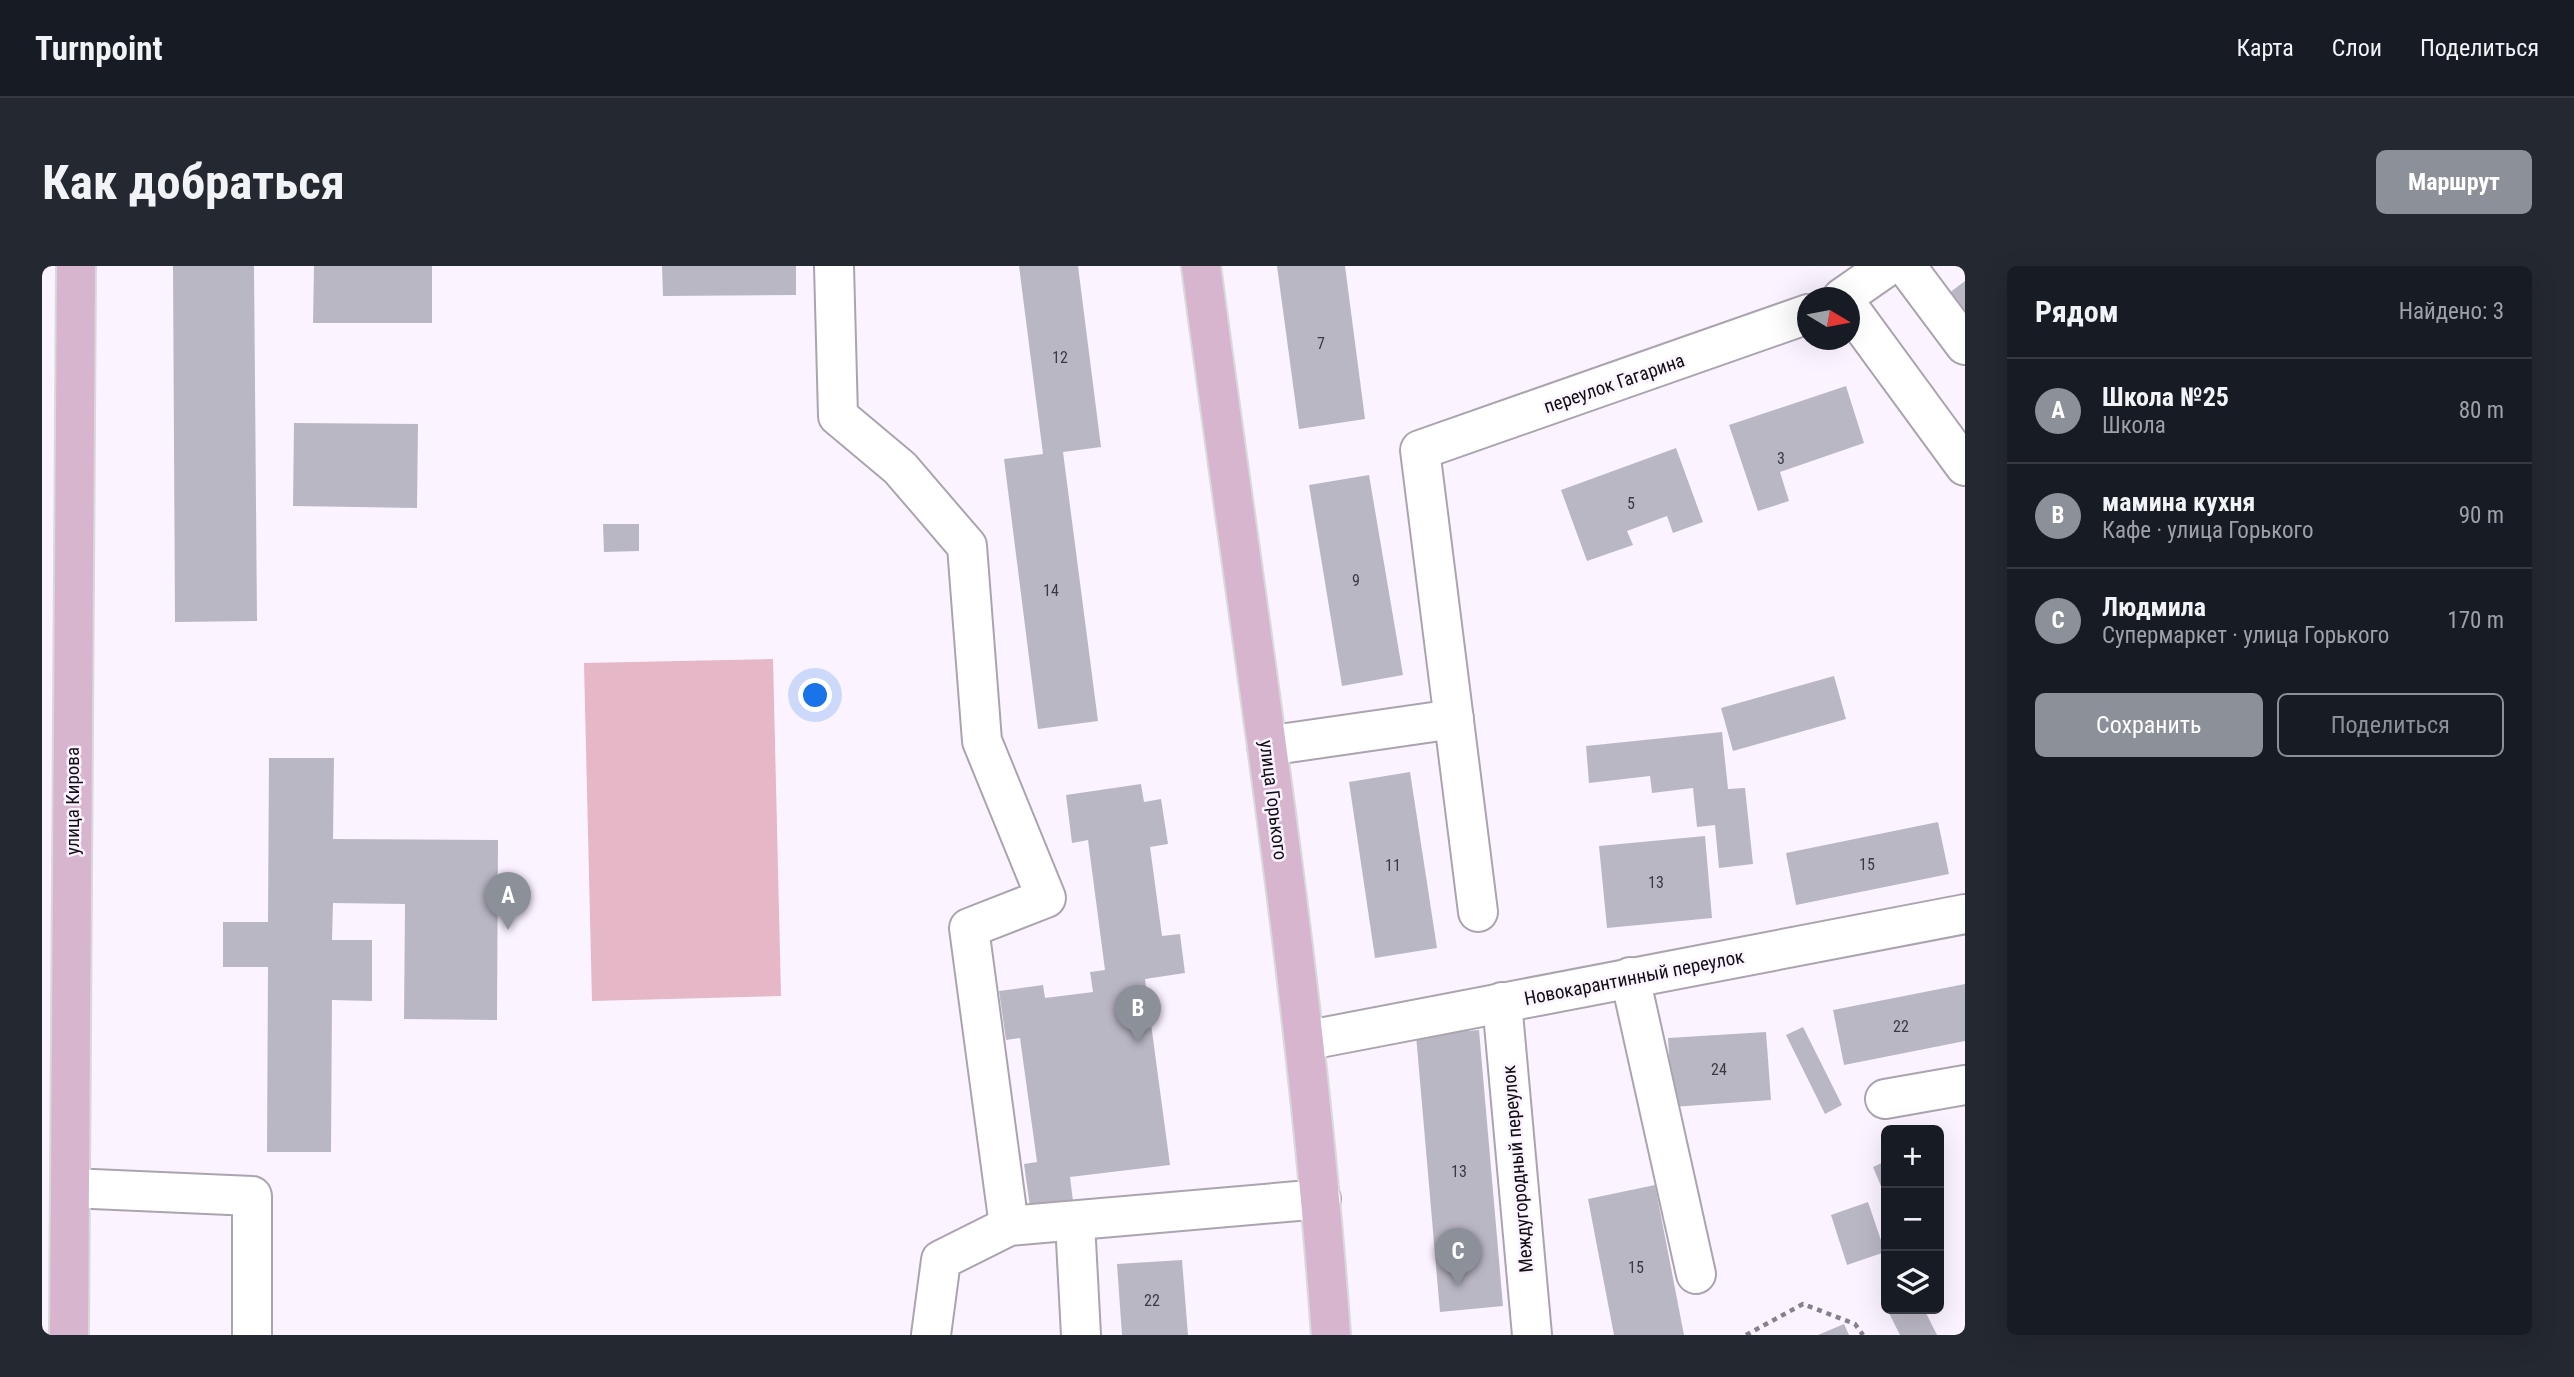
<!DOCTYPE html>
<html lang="ru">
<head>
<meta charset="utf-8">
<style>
	:root { --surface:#171b24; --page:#242831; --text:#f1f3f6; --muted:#9ea1a6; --line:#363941; --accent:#8c9099 }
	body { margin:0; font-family:"Roboto Condensed",sans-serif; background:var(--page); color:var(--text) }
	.controls { position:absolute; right:21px; bottom:21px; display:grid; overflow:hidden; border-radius:10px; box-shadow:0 7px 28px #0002 }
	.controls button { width:63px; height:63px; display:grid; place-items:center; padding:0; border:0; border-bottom:2px solid var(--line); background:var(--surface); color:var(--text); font:35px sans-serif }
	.compass { position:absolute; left:1755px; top:21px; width:63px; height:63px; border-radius:50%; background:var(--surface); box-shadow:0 7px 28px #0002; rotate:100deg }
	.you { position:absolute; left:774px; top:430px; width:24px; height:24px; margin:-18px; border:5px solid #fff; border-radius:50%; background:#1a73e8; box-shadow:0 0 0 10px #1a73e833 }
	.badge { display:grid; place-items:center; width:46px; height:46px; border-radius:50%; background:var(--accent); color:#fff; font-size:23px; font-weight:700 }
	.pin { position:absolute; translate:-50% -58px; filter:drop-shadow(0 2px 4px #0008) }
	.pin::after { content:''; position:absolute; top:37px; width:24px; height:21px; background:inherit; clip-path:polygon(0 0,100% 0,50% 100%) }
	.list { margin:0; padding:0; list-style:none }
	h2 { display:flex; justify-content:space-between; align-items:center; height:91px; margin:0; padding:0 28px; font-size:30px }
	h2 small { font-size:23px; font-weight:400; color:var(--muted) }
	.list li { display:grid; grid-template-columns:46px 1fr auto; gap:21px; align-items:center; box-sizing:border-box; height:105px; padding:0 28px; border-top:2px solid var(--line) }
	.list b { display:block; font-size:26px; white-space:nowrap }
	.list p { margin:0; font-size:23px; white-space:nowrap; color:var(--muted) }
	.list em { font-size:23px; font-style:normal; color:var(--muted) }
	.actions { display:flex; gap:14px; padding:21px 28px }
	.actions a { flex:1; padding:16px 0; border:2px solid var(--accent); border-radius:10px; text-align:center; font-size:24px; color:var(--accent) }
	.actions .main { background:var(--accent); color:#fff }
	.icon { flex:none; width:38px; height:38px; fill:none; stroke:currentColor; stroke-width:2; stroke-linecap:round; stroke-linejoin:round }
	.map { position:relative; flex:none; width:1923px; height:1069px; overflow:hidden; border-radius:10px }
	header { display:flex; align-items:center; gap:42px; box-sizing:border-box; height:98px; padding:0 35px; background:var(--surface); border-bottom:2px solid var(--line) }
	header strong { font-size:33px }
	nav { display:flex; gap:38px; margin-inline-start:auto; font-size:24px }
	.intro { display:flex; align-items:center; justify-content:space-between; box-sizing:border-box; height:168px; padding:0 42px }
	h1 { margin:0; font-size:49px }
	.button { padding:18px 32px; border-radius:10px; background:var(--accent); color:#fff; font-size:24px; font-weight:700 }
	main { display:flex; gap:42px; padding:0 42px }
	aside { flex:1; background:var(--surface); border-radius:10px; box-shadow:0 7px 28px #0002 }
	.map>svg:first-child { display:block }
	.green { fill:#e6b7c7 }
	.building { fill:#bab7c4 }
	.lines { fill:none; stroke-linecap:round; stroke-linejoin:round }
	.minor-casing { stroke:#aba4af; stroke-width:42 }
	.major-casing { stroke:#d9d9d9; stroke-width:42 }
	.path { stroke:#868189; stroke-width:4.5; stroke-dasharray:5 5; stroke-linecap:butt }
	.minor { stroke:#fff; stroke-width:38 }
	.major { stroke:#d7b5cf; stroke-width:38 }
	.labels { text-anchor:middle; stroke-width:5; stroke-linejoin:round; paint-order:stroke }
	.number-label { font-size:16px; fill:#3b393f }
	.street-label { font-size:19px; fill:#110f13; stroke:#fbf3ff }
</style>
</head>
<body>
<header>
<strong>Turnpoint</strong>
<nav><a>Карта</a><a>Слои</a><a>Поделиться</a></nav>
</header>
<div class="intro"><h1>Как добраться</h1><a class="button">Маршрут</a></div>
<main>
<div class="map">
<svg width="1923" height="1069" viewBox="0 0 1923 1069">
	<rect width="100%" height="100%" fill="#fbf3ff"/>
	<polygon class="green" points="731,393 739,730 550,735 542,397"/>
	<g class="building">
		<polygon points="131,0 212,0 215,355 133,356"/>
		<polygon points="272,0 390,0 390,57 271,57"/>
		<polygon points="620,0 754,0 754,29 621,30"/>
		<polygon points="977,0 1036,0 1059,181 1021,186 1056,455 996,463 962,193 1001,188"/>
		<polygon points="1235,0 1303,0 1323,153 1257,163"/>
		<polygon points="1923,15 1923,49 1907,27"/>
		<polygon points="1804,120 1822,177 1738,206 1747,235 1716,245 1687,159"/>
		<polygon points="252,157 376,158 375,242 251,240"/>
		<polygon points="1634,182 1661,256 1631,267 1625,250 1585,265 1591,279 1545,295 1519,224"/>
		<polygon points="1327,209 1361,409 1300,420 1267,219"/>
		<polygon points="561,258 597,258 597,285 562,286"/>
		<polygon points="1792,410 1804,453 1691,485 1679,442"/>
		<polygon points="1680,466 1686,523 1703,522 1711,598 1677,602 1673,559 1655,561 1651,522 1610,527 1608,510 1547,517 1544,480"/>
		<polygon points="227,492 292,492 291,573 456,574 455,754 362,753 363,638 291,637 290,674 330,674 330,735 290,734 289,886 225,886 226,701 181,701 181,656 226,656"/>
		<polygon points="1368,506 1395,682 1333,692 1307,516"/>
		<polygon points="1099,518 1102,536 1119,533 1126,578 1108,581 1120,670 1138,668 1143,707 1103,713 1128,899 1028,911 1031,935 988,941 982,898 995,896 978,772 964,774 957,725 1001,719 1003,732 1051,726 1048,706 1063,704 1046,574 1030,577 1024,529"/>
		<polygon points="1896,556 1907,608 1754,639 1744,587"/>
		<polygon points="1663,570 1670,652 1565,662 1557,580"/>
		<polygon points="1923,718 1923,775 1802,799 1791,744"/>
		<polygon points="1761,761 1800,839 1783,848 1744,769"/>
		<polygon points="1437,764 1461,1040 1398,1046 1374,769"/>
		<polygon points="1724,766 1729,834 1630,841 1626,772"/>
		<polygon points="1844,895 1844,932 1831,901"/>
		<polygon points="1613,919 1642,1069 1572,1069 1546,933"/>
		<polygon points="1826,936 1843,986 1805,999 1789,949"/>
		<polygon points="1140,994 1146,1069 1080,1069 1075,998"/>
		<polygon points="1845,1043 1882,1043 1895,1069 1858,1069"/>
		<polygon points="1802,1058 1807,1069 1776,1069"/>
	</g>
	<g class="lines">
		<defs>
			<g id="minor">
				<polyline points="792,0 796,150 858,202 925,280 940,475 1004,632 927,662 967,960"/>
				<polyline points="1864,0 1923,79"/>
				<polyline points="1800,32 1846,0"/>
				<polyline points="1808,43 1923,200"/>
				<polyline points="1225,480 1412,453"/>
				<polyline points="1436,646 1378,184 1766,48"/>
				<polyline points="1588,711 1654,1008"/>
				<polyline points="1460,736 1490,1069"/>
				<polyline points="1262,775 1923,648"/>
				<polyline points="1843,833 1923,819"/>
				<polyline points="28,922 210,930 210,1069"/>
				<polyline points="1033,956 1039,1069"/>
				<polyline points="889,1069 899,994 967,960 1279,933"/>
			</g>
			<g id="major">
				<path d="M1159 0C1206 356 1264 711 1289 1069"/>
				<polyline points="27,1069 34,0"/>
			</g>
		</defs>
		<use href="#minor" class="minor-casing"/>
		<use href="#major" class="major-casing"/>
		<polyline class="path" points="1704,1069 1761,1038 1813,1058 1821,1069"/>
		<use href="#minor" class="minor"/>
		<use href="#major" class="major"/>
	</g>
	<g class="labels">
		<g class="number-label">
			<text x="1279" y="83">7</text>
			<text x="1018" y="97">12</text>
			<text x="1739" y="198">3</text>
			<text x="1589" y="243">5</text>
			<text x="1314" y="320">9</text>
			<text x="1009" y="330">14</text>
			<text x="1825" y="604">15</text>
			<text x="1351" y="605">11</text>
			<text x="1614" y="622">13</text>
			<text x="1859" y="766">22</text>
			<text x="1677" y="809">24</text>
			<text x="1417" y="911">13</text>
			<text x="1594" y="1007">15</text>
			<text x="1110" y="1040">22</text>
		</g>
		<g class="street-label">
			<text transform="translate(1572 117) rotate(-19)" y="7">переулок Гагарина</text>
			<text transform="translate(1232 534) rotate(83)" y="7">улица Горького</text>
			<text transform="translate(30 535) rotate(-90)" y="7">улица Кирова</text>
			<text transform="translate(1592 711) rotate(-11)" y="7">Новокарантинный переулок</text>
			<text transform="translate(1475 903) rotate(-95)" y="7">Междугородный переулок</text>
		</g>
	</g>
</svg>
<div class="controls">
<button>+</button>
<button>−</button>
<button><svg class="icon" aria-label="layers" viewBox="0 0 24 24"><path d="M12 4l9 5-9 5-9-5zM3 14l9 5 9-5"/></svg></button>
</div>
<svg class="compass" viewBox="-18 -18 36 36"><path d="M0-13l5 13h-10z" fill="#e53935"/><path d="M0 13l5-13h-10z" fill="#9ea1a6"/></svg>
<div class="you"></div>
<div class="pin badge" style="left:466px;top:664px">A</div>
<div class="pin badge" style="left:1096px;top:777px">B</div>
<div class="pin badge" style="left:1416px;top:1020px">C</div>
</div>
<aside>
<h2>Рядом<small>Найдено: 3</small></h2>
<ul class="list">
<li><span class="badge">A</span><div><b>Школа №25</b><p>Школа</p></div><em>80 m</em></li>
<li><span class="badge">B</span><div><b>мамина кухня</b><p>Кафе · улица Горького</p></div><em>90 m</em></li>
<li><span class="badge">C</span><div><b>Людмила</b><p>Супермаркет · улица Горького</p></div><em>170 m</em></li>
</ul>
<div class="actions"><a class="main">Сохранить</a><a>Поделиться</a></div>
</aside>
</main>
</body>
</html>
